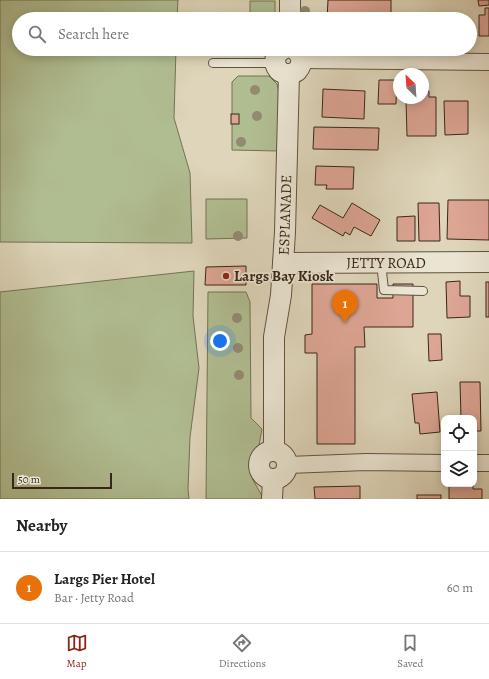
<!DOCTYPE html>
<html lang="en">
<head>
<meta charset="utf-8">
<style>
	:root { --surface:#fff; --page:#f6f6f6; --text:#222; --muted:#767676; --line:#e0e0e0; --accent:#8f2418 }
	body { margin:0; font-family:Alegreya,serif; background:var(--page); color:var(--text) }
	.controls { position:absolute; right:12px; bottom:12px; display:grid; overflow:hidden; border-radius:8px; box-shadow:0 2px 10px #0003 }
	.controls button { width:36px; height:36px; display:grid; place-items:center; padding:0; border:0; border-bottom:1px solid var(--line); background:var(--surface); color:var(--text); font:20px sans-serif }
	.compass { position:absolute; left:393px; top:68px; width:36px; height:36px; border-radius:50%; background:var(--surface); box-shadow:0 2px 10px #0003; rotate:335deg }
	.scale { position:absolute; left:12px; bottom:10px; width:100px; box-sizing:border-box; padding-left:4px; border:2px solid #382719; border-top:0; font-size:11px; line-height:14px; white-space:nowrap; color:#382719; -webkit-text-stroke:3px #eae4d2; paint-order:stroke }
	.you { position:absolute; left:220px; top:341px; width:14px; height:14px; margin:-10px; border:3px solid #fff; border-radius:50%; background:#1a73e8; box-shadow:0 0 0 6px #1a73e833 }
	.badge { display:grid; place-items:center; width:26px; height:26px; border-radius:50%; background:var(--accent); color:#fff; font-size:13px; font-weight:700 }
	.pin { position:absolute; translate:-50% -33px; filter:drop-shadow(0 1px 2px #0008) }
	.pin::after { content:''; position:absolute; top:21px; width:14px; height:12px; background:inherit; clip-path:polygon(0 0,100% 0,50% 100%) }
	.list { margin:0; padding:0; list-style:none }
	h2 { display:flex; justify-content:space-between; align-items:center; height:52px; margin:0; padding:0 16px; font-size:17px }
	h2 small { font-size:13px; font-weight:400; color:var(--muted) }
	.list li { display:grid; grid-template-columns:26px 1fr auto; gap:12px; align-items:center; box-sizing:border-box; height:72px; padding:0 16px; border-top:1px solid var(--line) }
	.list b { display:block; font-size:15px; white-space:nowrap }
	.list p { margin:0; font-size:13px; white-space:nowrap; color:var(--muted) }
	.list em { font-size:13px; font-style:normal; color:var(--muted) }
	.icon { flex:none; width:22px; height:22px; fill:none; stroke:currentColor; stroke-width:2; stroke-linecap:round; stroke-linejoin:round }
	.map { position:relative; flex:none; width:489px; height:499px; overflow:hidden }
	.search { position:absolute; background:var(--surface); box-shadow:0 2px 10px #0003; left:12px; right:12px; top:12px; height:44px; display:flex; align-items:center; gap:10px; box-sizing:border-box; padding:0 14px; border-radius:22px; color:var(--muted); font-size:15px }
	.sheet { height:124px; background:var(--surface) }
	nav { display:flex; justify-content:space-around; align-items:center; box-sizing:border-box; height:56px; border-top:1px solid var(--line); background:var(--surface); font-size:11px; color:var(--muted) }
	nav a { display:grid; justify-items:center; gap:2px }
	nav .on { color:var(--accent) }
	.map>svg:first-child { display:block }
	.green { fill:#b0bd91; stroke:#747255 }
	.building { fill:#dda594; stroke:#382719 }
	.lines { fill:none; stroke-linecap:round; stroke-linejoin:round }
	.service-casing { stroke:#625241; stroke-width:10 }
	.minor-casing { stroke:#625241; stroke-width:18 }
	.tertiary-casing { stroke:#625241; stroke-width:22 }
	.service { stroke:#eae4d2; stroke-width:8 }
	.minor { stroke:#eae4d2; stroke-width:16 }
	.tertiary { stroke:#eae4d2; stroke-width:20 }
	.tree { fill:#938a72 }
	.poi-dot { fill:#8f2418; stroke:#eae4d2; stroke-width:1.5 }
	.labels { text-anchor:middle; stroke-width:3.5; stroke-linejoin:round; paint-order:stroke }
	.street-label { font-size:15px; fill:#382719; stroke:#eae4d2 }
	.poi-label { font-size:15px; font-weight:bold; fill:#382719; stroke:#eae4d2; text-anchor:start }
</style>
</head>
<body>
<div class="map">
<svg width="489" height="499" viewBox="0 0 489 499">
	<rect width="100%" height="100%" fill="#ded5ba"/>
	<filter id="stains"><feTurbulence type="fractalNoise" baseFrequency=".005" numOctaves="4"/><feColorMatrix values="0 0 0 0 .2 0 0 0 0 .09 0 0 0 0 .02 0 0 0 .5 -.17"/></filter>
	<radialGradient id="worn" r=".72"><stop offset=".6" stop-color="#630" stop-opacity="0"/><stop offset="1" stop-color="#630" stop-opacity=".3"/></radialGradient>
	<g class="green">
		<polygon points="0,0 178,0 177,19 19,19 19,49 176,49 174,118 190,173 192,243 0,242"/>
		<rect x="250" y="1" width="25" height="18"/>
		<polygon points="238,76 269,76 277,84 280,97 278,151 232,150 232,82"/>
		<polygon points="206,199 247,199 247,238 206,239"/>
		<polygon points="194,271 193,316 199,368 190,437 188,489 189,499 0,499 0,292"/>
		<polygon points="208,292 246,292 250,302 251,418 262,429 259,445 251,455 250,468 253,480 262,496 262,499 206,499"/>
	</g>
	<g class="building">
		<polygon points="328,0 391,0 391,19 327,19"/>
		<polygon points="478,0 489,0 489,5 479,6"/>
		<polygon points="485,8 489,8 489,36 479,36 479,15 485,15"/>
		<polygon points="379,80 397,80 396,104 378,104"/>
		<polygon points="323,89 365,91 364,119 322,117"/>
		<polygon points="423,91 429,91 429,97 436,97 436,136 407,136 406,100 408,98 423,98"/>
		<polygon points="444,101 468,101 468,134 445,135"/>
		<rect x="231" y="114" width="8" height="10"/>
		<polygon points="314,127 379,128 378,150 313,149"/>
		<polygon points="316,166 354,167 353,189 326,189 327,185 315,185"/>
		<polygon points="448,200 489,200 489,240 447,239"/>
		<polygon points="352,203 380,220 371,236 354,227 350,235 345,232 343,236 312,218 320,205 343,218"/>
		<polygon points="418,203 439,203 440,241 419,241"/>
		<polygon points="415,216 415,241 397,241 397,217"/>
		<polygon points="246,266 246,285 205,285 206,267"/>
		<polygon points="460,281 460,296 470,296 470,317 447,318 446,282"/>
		<rect x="486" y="282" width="3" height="35"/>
		<polygon points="312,284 377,284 377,298 393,298 393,284 413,284 413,327 364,327 365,347 355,347 355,444 317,444 317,353 305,353 305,335 312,334"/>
		<polygon points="428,334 441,334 442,360 429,361"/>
		<polygon points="460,382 480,382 481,431 474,431 474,418 461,418"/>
		<polygon points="437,392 440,432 420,434 419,423 415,423 412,394"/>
		<polygon points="473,485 473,489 482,489 482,499 449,499 449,486"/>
		<polygon points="360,486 360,499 315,499 314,487"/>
		<rect x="417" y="495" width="24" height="4"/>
	</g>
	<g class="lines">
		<defs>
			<g id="service">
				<polyline points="213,63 275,63"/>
				<polyline points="381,263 384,290 423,291"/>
			</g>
			<g id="minor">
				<polyline points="302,60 489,62"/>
				<polyline points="474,463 489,463"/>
				<polyline points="288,465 366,462 444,463"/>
			</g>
			<g id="tertiary">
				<polyline points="290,19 290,0"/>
				<path d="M283 49 276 54 275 63C278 74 288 77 297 71 304 63 302 54 294 49"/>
				<polyline points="283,263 489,262"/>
				<polyline points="274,450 274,337 281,295 285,232 289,74"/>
				<circle cx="273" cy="465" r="14"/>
				<polyline points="272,499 273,479"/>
			</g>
		</defs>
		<use href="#service" class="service-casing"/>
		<use href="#minor" class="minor-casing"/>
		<use href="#tertiary" class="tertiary-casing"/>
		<use href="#service" class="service"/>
		<use href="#minor" class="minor"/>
		<use href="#tertiary" class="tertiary"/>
	</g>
	<g class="tree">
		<circle cx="305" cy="11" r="5"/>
		<circle cx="255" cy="90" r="5"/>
		<circle cx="257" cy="116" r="5"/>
		<circle cx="241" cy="142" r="5"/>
		<circle cx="238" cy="236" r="5"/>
		<circle cx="237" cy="318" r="5"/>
		<circle cx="238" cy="348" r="5"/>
		<circle cx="239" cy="375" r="5"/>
	</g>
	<circle class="poi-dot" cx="226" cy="276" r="4"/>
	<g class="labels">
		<g class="street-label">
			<text transform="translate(285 215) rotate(-88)" y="5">ESPLANADE</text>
			<text x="386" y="268">JETTY ROAD</text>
		</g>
		<g class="poi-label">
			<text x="234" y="281">Largs Bay Kiosk</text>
		</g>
	</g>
	<rect width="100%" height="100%" filter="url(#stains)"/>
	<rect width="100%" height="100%" fill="url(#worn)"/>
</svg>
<div class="controls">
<button><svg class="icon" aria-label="locate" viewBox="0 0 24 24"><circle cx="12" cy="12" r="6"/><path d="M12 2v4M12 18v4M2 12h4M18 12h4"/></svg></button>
<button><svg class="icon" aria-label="layers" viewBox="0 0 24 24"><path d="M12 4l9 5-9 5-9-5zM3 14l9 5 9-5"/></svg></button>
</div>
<svg class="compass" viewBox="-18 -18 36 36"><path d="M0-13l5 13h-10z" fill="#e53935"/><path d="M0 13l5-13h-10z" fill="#767676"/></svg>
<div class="scale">50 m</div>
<div class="you"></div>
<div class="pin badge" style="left:345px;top:323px;background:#e8710a">1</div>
<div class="search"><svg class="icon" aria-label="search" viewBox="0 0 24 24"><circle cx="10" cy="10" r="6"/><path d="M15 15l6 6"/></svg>Search here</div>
</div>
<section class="sheet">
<h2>Nearby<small></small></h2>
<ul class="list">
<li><span class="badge" style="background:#e8710a">1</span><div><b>Largs Pier Hotel</b><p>Bar · Jetty Road</p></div><em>60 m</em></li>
</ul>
</section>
<nav>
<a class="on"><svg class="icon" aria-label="map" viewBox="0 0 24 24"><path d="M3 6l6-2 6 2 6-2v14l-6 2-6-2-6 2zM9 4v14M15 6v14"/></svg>Map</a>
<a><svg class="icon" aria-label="directions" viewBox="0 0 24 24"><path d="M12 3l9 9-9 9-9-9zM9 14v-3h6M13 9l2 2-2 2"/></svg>Directions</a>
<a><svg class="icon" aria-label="saved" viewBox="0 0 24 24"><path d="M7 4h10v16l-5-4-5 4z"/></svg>Saved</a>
</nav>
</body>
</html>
